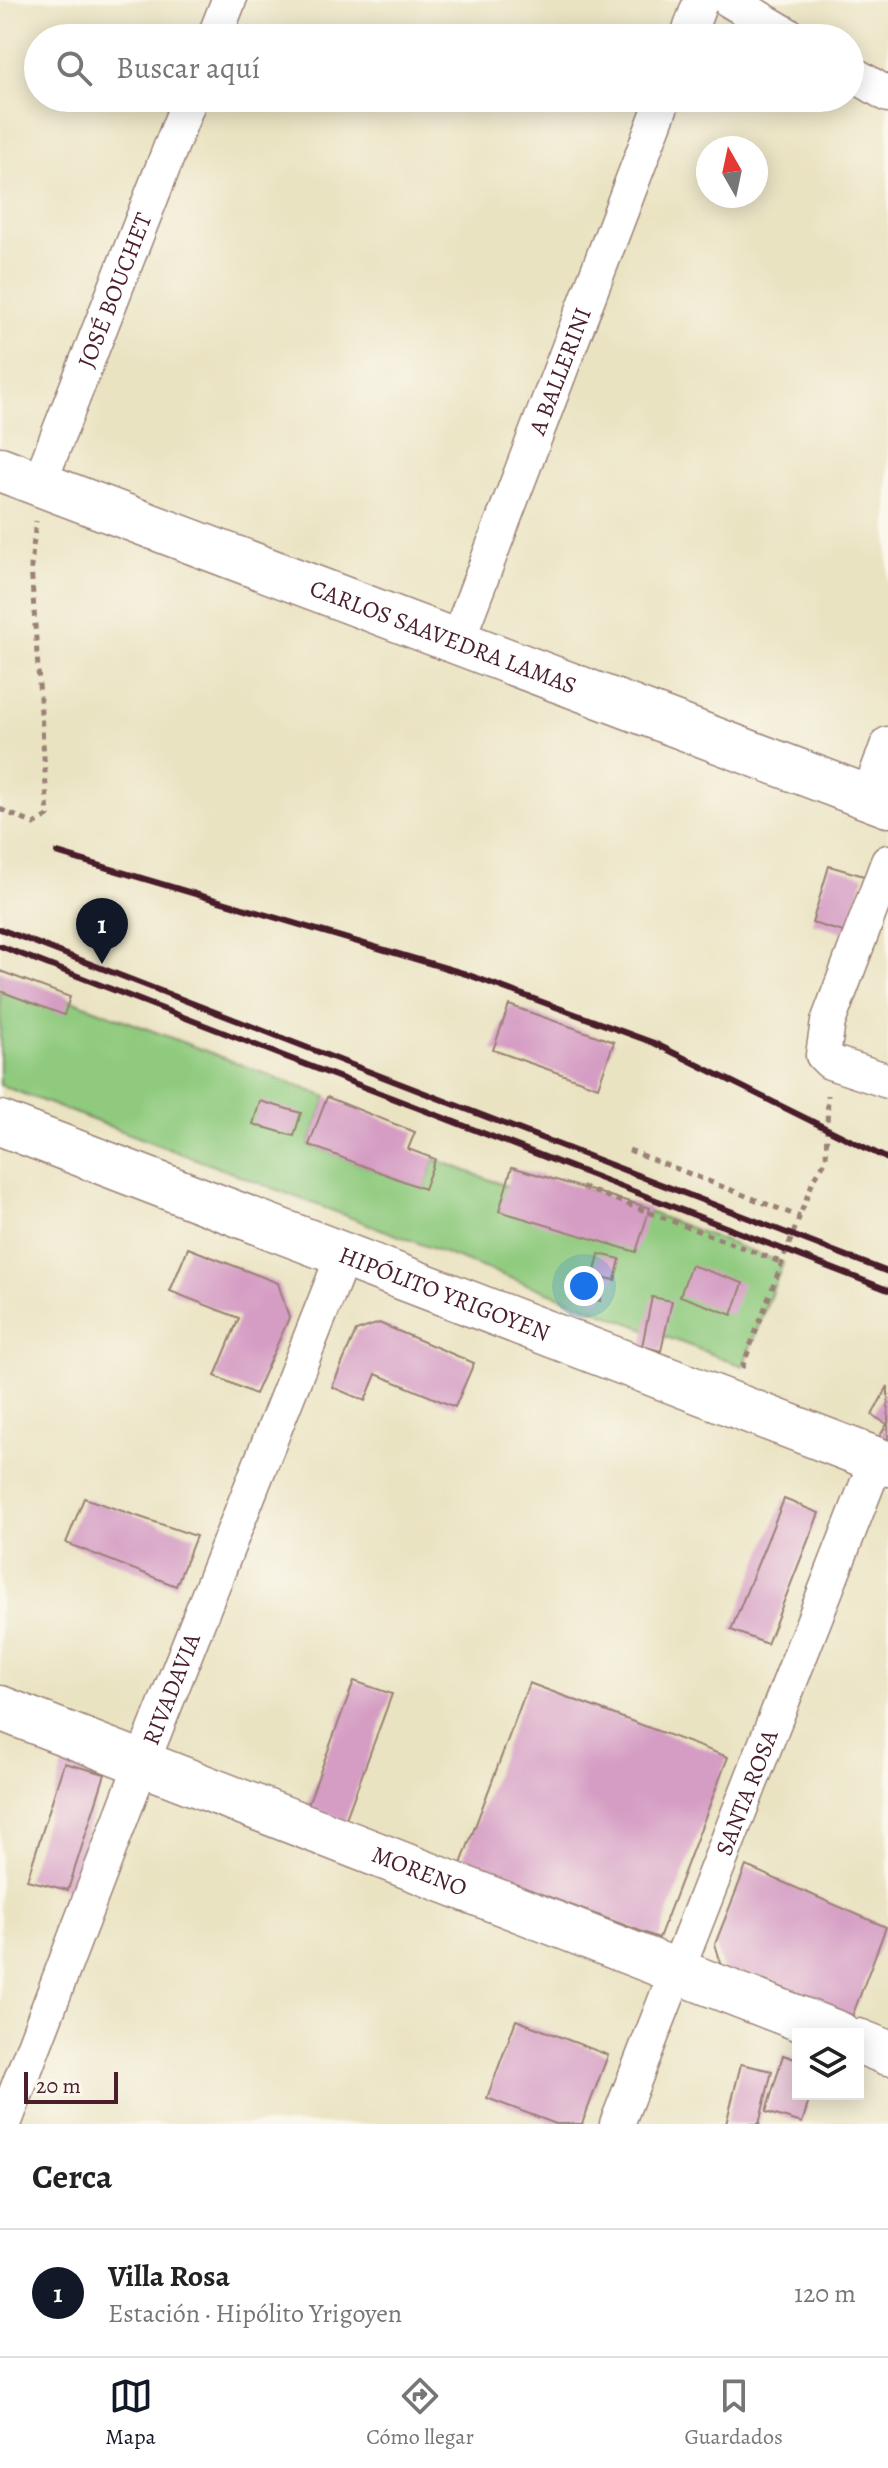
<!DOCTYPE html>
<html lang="es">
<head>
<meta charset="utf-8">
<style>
	:root { --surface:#fff; --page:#f2f2f2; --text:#222; --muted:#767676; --line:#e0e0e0; --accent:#111827 }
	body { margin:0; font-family:Alegreya,serif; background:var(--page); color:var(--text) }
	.controls { position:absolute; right:24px; bottom:24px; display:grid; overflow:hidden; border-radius:0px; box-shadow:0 4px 20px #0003 }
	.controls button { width:72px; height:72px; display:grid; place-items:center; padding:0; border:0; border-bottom:2px solid var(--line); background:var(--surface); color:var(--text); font:40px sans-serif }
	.compass { position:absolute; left:696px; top:136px; width:72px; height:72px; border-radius:50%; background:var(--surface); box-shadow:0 4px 20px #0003; rotate:351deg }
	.scale { position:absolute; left:24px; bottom:20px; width:94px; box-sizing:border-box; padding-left:8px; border:4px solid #4a1f2b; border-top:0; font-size:22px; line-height:28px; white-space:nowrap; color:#4a1f2b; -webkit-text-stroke:6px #fbf7ec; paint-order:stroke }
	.you { position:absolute; left:584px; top:1286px; width:28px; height:28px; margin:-20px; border:6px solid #fff; border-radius:50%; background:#1a73e8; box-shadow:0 0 0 12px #1a73e833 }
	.badge { display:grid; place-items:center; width:52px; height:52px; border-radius:50%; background:var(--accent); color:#fff; font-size:26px; font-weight:700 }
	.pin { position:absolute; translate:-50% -66px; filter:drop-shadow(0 2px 4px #0008) }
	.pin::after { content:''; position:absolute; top:42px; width:28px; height:24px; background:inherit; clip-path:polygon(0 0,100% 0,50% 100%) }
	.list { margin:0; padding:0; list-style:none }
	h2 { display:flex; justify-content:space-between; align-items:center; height:104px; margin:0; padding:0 32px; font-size:34px }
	h2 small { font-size:26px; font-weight:400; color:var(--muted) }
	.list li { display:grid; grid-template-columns:52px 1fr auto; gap:24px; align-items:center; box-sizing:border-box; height:128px; padding:0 32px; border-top:2px solid var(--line) }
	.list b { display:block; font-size:30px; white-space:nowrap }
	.list p { margin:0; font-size:26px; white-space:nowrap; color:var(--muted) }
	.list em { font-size:26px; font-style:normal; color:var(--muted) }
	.icon { flex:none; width:44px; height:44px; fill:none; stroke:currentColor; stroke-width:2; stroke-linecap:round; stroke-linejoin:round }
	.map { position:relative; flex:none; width:888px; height:2124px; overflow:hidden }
	.search { position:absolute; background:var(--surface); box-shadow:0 4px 20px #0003; left:24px; right:24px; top:24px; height:88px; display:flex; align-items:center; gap:20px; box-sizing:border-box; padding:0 28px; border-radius:44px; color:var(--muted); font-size:30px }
	.sheet { height:232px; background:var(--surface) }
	nav { display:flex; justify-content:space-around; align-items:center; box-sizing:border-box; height:112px; border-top:2px solid var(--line); background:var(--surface); font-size:22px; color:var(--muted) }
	nav a { display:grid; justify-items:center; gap:4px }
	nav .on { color:var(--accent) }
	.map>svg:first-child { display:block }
	.green { fill:#8fca7e; stroke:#6c7454; stroke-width:2 }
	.building { fill:#d59dc4 }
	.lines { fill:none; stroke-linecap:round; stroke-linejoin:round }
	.street-casing { stroke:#9a8176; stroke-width:37 }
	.secondary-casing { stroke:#9a8176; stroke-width:47 }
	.path { stroke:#9a8176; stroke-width:5; stroke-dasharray:6 6; stroke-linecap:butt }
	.street { stroke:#fff; stroke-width:34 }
	.secondary { stroke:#fff; stroke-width:44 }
	.rail { stroke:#4a1f2b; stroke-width:6 }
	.labels { text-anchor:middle; stroke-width:7; stroke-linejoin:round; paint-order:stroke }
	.street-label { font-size:24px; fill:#4a1f2b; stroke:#fbf7ec }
</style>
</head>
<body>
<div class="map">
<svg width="888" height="2124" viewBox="0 0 888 2124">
	<rect width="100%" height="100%" fill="#fbf7ec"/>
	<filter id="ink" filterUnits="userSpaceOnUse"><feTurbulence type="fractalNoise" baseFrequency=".0125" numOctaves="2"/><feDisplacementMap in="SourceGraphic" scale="16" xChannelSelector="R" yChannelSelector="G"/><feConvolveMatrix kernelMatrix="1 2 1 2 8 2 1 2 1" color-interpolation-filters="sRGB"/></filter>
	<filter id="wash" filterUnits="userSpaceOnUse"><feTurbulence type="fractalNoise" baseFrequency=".006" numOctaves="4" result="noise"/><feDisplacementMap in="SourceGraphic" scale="32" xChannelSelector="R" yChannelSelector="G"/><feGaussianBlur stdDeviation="1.8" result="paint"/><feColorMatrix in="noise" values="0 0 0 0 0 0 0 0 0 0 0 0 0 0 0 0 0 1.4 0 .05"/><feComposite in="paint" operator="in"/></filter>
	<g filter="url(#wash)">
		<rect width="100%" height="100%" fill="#eae3c2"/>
		<polygon class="green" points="0,973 327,1097 309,1145 424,1188 435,1159 572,1211 582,1187 783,1263 743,1366 0,1085"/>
		<g id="blocks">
			<g class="building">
				<polygon points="829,866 864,876 847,933 812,923"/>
				<polygon points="0,971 70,997 64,1015 0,991"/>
				<polygon points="509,1005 614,1042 598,1087 493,1050"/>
				<polygon points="327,1097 415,1132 408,1149 435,1159 424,1189 309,1145"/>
				<polygon points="260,1101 301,1113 294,1136 253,1124"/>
				<polygon points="512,1167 650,1208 636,1252 499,1211"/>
				<polygon points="188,1248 278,1283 289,1318 255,1394 215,1376 239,1318 170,1291"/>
				<polygon points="599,1254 620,1259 615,1280 606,1278 600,1301 589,1298"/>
				<polygon points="691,1265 743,1283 732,1315 680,1296"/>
				<polygon points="652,1297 672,1301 661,1351 642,1346"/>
				<polygon points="379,1323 474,1363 455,1407 376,1374 365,1401 332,1387 356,1331"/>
				<polygon points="888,1386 888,1445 878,1439 887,1424 872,1415"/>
				<polygon points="84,1498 196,1536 176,1586 66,1543"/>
				<polygon points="784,1499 819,1513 767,1644 731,1630"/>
				<polygon points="354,1681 392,1694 345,1821 307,1807"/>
				<polygon points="529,1683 728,1757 659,1938 461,1864"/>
				<polygon points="64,1763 105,1774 68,1890 27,1880"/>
				<polygon points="746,1866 886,1927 850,2022 725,1976 715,1944"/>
				<polygon points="516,2020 608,2055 582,2124 556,2124 487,2098"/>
				<polygon points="783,2055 798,2060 798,2094 811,2094 802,2123 766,2112"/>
				<polygon points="741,2064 772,2071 759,2124 726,2124"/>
			</g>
		</g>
	</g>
	<g filter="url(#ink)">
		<use href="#blocks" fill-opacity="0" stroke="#9a8176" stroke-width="2"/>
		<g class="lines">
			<defs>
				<g id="street">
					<polyline points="729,0 793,38"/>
					<polyline points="214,38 229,0"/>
					<polyline points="687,38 701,0"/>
					<polyline points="850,72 888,95"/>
					<path id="s1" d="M39 484 190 98"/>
					<path id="s2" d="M456 644 664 98"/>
					<polyline points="868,797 888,744"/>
					<polyline points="888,862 828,1022 823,1055 830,1062 888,1081"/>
					<path id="s3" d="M4 2124 142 1763 343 1256"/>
					<path id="s4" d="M617 2124 877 1459"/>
				</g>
				<g id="secondary">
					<path id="s5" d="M0 469 888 805"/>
					<path id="s6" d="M0 1123 888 1464"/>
					<path id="s7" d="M0 1708 839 2034"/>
					<polyline points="858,2041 888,2053"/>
				</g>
			</defs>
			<use href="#street" class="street-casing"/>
			<use href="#secondary" class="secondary-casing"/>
			<g class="path">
				<polyline points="0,809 34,824 48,816 31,566 36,521"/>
				<polyline points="629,1150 800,1217"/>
				<polyline points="582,1187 783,1263"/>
				<polyline points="742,1368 813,1181 826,1160 828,1095"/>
			</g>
			<use href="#street" class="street"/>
			<use href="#secondary" class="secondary"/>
			<g class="rail">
				<polyline points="57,853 466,974 654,1043 888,1159"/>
				<polyline points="0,929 888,1272"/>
				<polyline points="0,946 888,1290"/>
			</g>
		</g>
	</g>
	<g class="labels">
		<g class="street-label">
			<text dy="8" stroke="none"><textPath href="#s1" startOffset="208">JOSÉ BOUCHET</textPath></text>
			<text dy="8" stroke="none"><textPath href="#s2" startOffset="292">A BALLERINI</textPath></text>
			<text dy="8" stroke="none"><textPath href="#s5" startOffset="474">CARLOS SAAVEDRA LAMAS</textPath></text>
			<text dy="8" stroke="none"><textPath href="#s6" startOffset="476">HIPÓLITO YRIGOYEN</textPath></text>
			<text dy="8" stroke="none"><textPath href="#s3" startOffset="466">RIVADAVIA</textPath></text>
			<text dy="8" stroke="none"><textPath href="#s4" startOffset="356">SANTA ROSA</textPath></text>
			<text dy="8" stroke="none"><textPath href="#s7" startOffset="450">MORENO</textPath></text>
		</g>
	</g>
</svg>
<div class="controls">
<button><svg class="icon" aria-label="layers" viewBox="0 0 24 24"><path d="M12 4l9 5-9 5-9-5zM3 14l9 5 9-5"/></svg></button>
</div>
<svg class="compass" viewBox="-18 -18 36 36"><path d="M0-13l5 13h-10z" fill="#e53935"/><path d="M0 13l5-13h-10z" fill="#767676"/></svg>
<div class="scale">20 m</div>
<div class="you"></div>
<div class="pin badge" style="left:102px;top:964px">1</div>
<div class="search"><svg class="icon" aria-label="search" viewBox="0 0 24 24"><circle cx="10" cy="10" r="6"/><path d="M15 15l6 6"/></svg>Buscar aquí</div>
</div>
<section class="sheet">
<h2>Cerca<small></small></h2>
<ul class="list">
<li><span class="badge">1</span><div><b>Villa Rosa</b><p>Estación · Hipólito Yrigoyen</p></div><em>120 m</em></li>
</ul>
</section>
<nav>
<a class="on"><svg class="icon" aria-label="map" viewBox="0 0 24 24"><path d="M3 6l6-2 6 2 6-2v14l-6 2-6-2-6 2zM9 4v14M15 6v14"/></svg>Mapa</a>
<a><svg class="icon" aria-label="directions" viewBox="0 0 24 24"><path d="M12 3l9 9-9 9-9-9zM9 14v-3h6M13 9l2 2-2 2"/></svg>Cómo llegar</a>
<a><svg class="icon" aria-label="saved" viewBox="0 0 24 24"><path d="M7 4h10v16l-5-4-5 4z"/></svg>Guardados</a>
</nav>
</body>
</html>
